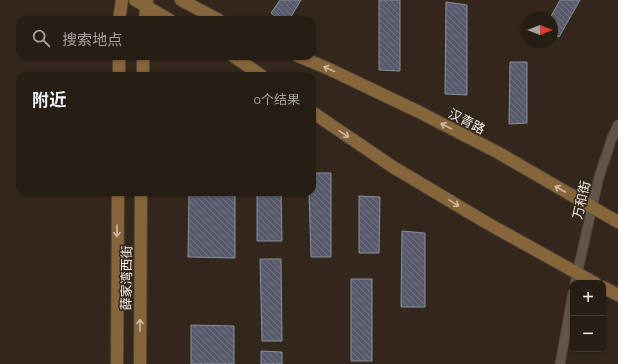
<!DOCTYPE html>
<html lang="zh">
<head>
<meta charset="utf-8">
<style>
	:root { --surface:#261d14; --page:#2e261d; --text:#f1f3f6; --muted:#a4a2a0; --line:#423b34 }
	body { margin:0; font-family:"Zilla Slab","Noto Sans SC",serif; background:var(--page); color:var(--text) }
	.controls { position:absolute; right:12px; bottom:12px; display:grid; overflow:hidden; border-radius:8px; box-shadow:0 1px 3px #0004 }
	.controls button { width:36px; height:36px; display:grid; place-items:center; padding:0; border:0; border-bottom:1px solid var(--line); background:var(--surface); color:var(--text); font:20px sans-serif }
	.compass { position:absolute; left:522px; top:12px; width:36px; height:36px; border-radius:50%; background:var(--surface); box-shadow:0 1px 3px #0004; rotate:90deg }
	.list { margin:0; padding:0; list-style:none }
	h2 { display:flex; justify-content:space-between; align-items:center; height:52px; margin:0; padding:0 16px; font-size:17px }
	h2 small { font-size:13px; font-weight:400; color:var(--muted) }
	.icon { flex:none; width:22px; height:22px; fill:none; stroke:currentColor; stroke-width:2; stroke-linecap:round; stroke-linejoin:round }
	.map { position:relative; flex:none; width:618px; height:364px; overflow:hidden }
	.search { position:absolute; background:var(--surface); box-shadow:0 1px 3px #0004; left:16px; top:16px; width:300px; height:44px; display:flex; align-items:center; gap:10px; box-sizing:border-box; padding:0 14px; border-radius:12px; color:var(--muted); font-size:15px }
	.panel { position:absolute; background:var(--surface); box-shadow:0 1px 3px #0004; left:16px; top:72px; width:300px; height:124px; border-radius:12px }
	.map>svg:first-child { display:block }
	.building { fill:url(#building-back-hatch); stroke:#898e9f }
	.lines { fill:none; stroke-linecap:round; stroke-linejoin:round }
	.street-casing { stroke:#4b4237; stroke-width:11 }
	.secondary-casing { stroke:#4b4237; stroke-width:14 }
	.street { stroke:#625548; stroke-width:9 }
	.secondary { stroke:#87653a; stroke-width:12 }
	.oneway { stroke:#cbb9a4 }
	.labels { text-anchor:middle; stroke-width:3; stroke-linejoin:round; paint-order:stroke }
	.street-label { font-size:13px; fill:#f9f1ea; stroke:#33271b }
</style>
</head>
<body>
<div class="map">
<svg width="618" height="364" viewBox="0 0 618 364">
	<defs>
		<pattern id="building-back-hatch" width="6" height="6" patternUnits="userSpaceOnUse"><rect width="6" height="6" fill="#575b6c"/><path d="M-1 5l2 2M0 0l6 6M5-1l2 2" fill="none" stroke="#707381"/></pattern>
	</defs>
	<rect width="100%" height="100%" fill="#33271b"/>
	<g class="building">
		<polygon points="280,0 301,0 289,20 281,20 271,13"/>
		<polygon points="379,0 400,0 400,71 379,70"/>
		<polygon points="560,0 580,0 559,37 552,33 552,18 550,18"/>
		<polygon points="446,2 467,5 467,95 445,94"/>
		<polygon points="510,62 527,62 527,123 509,124"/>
		<polygon points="312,173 331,173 331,257 311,257 309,192 312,192"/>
		<polygon points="189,192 235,192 235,258 188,257"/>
		<polygon points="257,192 281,192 282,241 257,241"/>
		<polygon points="359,196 380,197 379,253 359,253"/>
		<polygon points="402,231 425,233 425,307 401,307"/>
		<polygon points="260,259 281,259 282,341 262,341"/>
		<rect x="351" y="279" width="21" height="82"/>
		<polygon points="191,325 234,326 234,364 191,364"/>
		<polygon points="261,351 282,352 282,364 261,364"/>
	</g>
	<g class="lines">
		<defs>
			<g id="street">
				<polyline points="575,283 599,177 612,138 618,125"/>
				<polyline points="560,364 573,293"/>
			</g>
			<g id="secondary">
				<polyline points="135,0 170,20"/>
				<polyline points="181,0 219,20"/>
				<polyline points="119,20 122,0"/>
				<polyline points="145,20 147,0"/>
				<polyline points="233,56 242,62 262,76"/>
				<polyline points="298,56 329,69 417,111 497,152 618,222"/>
				<polyline points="119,76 119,56"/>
				<polyline points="143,76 143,56"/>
				<polyline points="312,112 393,167 487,223 595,283"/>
				<polyline points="603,287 618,295"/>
				<polyline points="117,364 118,192"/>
				<polyline points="140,364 141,192"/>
			</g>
		</defs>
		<use href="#street" class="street-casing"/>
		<use href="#secondary" class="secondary-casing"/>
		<use href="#street" class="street"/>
		<use href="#secondary" class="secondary"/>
	</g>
	<defs><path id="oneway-shaft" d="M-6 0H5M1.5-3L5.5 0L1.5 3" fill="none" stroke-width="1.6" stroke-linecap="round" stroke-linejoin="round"/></defs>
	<g class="oneway">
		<use href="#oneway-shaft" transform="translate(329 69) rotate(-156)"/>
		<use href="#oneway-shaft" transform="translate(446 126) rotate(-153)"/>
		<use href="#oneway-shaft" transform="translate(344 134) rotate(34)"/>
		<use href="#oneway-shaft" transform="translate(560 189) rotate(-150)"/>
		<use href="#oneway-shaft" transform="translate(454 203) rotate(31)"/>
		<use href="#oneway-shaft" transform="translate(117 231) rotate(90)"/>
		<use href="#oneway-shaft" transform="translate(140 325) rotate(-90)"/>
	</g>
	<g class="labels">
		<g class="street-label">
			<text transform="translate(467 121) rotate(27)" y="5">汉青路</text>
			<text transform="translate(581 200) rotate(-77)" y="5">万和街</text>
			<text transform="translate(126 278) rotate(-89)" y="5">薛家湾西街</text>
		</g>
	</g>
</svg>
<div class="controls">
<button>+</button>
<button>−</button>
</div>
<svg class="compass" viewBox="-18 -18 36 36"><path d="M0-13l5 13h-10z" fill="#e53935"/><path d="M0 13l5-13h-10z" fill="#a4a2a0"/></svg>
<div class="search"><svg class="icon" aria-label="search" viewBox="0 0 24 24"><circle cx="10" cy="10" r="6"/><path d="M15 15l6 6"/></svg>搜索地点</div>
<section class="panel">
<h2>附近<small>0个结果</small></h2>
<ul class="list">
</ul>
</section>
</div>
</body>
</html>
